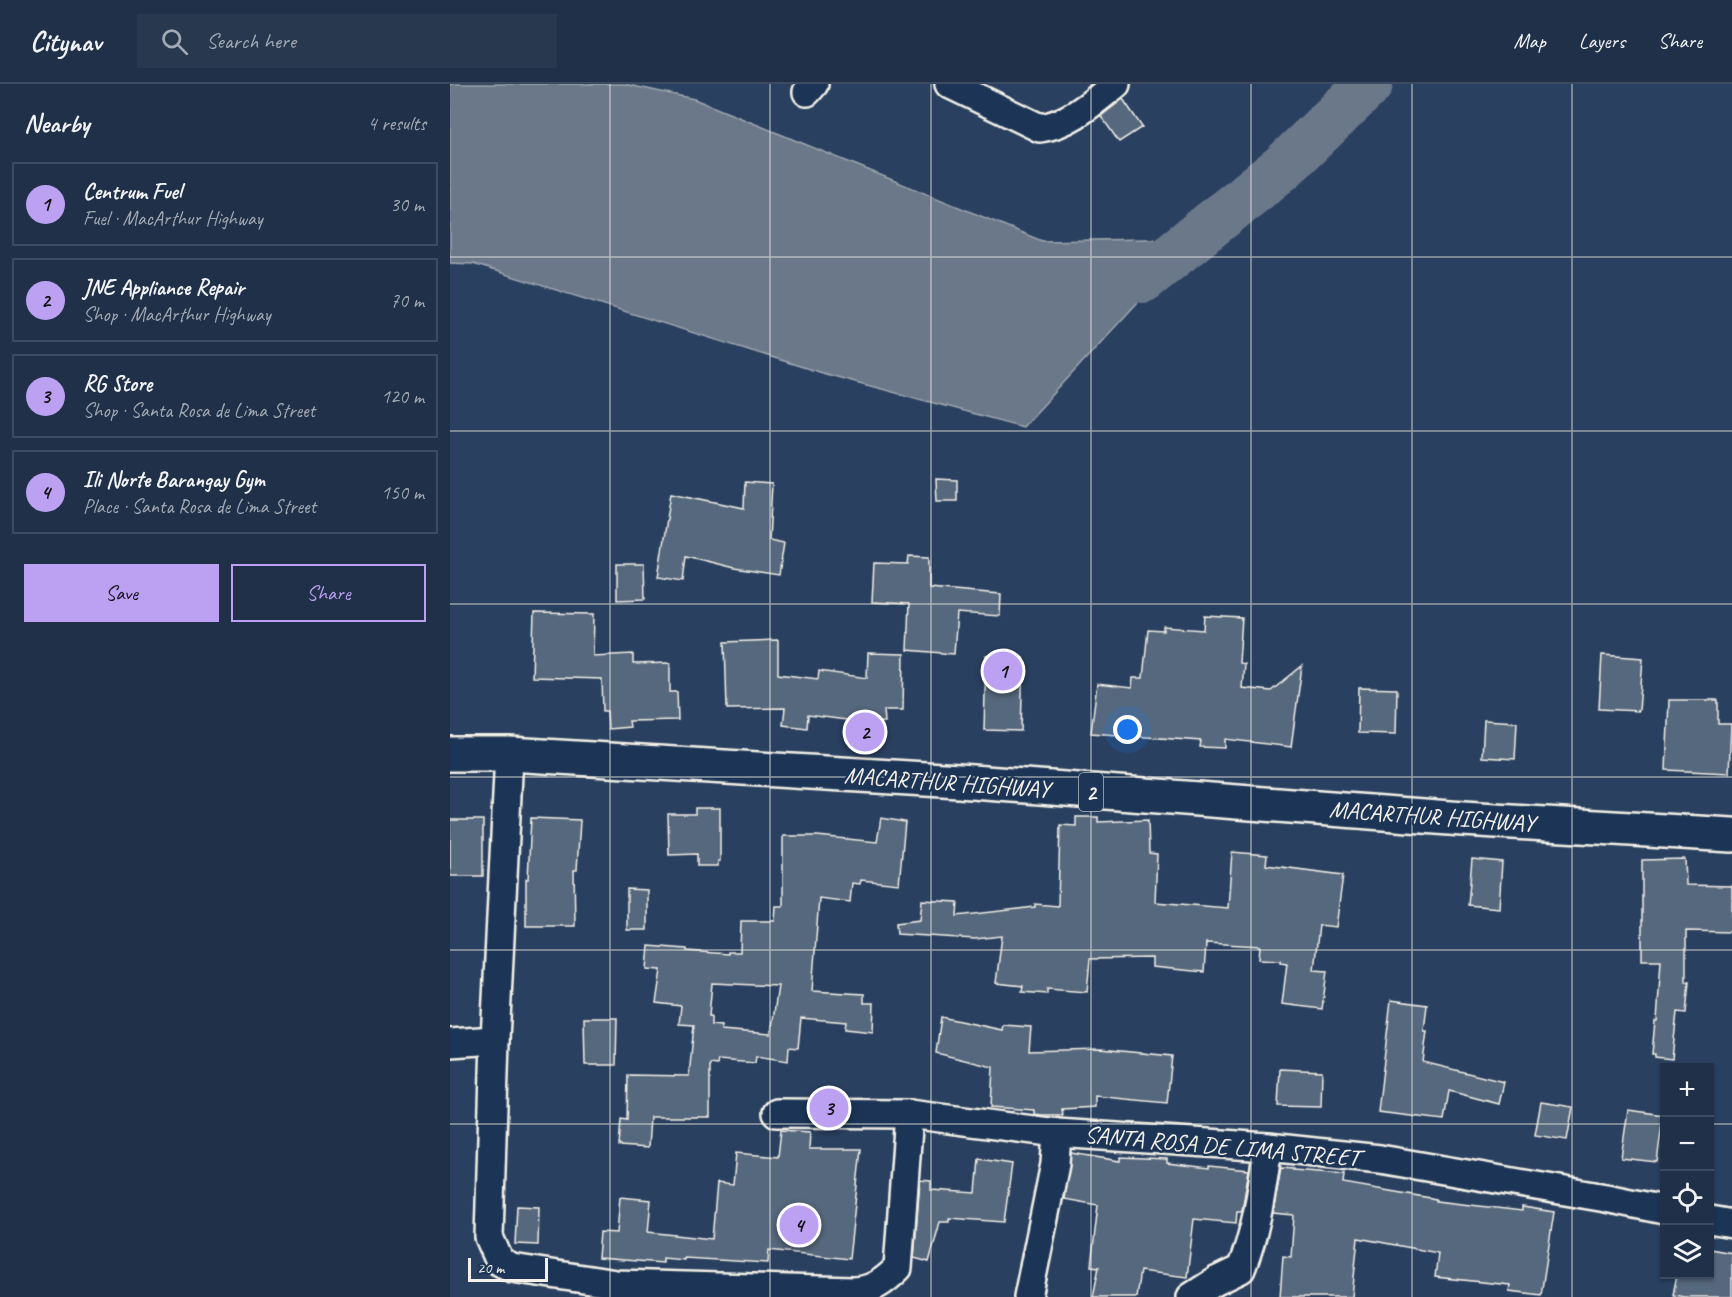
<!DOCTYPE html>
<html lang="en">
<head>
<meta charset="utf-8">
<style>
	:root { --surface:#203048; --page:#28384f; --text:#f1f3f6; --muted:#a2a9b4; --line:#3d4b60; --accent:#bca0f2 }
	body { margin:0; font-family:Caveat,sans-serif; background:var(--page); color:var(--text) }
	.controls { position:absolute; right:18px; bottom:18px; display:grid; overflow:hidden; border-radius:0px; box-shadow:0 2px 4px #0004 }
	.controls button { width:54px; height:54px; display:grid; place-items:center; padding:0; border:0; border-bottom:2px solid var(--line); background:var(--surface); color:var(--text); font:30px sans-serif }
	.scale { position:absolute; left:18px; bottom:15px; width:80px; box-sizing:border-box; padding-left:6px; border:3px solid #f4f1e8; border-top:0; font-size:16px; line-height:21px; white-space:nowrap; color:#f4f1e8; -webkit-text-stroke:4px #1d3557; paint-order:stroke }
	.you { position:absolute; left:678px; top:646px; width:21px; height:21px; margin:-15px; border:4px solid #fff; border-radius:50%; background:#1a73e8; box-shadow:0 0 0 9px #1a73e833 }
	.badge { display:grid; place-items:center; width:39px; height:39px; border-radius:50%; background:var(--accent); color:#111; font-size:20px; font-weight:700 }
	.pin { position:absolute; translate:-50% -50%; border:3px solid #fff; box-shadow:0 2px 6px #0006 }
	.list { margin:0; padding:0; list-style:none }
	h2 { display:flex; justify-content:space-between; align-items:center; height:78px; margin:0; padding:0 24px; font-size:26px }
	h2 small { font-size:20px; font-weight:400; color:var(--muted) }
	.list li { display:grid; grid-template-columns:39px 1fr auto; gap:18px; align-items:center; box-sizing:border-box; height:84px; margin:0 12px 12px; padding:0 12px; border:2px solid var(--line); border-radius:0px }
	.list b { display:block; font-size:22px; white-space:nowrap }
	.list p { margin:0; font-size:20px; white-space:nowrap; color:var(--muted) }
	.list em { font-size:20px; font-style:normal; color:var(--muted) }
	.actions { display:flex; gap:12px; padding:18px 24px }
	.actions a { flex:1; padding:14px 0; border:2px solid var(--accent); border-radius:0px; text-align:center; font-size:21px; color:var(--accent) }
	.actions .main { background:var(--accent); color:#111 }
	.icon { flex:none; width:33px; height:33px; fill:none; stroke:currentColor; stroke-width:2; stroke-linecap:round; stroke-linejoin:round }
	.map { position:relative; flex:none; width:1282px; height:1213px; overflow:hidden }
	header { display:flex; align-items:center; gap:36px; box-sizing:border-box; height:84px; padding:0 30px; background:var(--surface); border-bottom:2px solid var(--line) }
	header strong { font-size:28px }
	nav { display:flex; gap:33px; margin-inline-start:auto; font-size:21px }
	.search { width:420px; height:54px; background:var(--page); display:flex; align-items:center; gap:15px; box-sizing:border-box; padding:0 21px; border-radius:0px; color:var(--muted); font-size:22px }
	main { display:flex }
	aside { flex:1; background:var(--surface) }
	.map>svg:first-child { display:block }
	.water { fill:#6a788a; stroke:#a1a8b0; stroke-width:1.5 }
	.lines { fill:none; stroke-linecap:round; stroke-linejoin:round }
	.river { stroke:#6a788a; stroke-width:48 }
	.building { fill:#56677d; stroke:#f4f1e8; stroke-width:1.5; fill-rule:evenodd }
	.street-casing { stroke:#f4f1e8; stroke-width:32 }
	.highway-casing { stroke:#f4f1e8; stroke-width:38 }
	.street { stroke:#1d3557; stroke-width:27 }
	.highway { stroke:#1d3557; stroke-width:33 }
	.grid { fill:none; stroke:#f4f1e8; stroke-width:1.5; stroke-opacity:0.55 }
	.labels { text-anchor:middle; stroke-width:4.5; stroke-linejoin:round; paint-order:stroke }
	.shield { fill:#1d3557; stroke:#b4b9bc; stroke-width:1.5 }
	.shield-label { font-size:22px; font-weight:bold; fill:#f4f1e8 }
	.street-label { font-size:24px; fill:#f4f1e8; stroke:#1d3557 }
</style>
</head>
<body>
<header>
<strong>Citynav</strong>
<div class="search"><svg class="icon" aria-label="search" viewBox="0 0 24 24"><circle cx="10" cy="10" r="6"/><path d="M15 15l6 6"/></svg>Search here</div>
<nav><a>Map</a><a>Layers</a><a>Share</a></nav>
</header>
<main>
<aside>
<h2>Nearby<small>4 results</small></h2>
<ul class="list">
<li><span class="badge">1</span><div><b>Centrum Fuel</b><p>Fuel · MacArthur Highway</p></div><em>30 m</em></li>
<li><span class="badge">2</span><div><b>JNE Appliance Repair</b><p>Shop · MacArthur Highway</p></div><em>70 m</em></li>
<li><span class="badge">3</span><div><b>RG Store</b><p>Shop · Santa Rosa de Lima Street</p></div><em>120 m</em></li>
<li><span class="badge">4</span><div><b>Ili Norte Barangay Gym</b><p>Place · Santa Rosa de Lima Street</p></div><em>150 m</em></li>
</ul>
<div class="actions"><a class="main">Save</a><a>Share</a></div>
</aside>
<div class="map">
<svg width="1282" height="1213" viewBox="0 0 1282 1213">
	<rect width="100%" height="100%" fill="#2a4060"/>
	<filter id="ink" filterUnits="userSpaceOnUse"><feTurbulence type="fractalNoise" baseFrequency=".0167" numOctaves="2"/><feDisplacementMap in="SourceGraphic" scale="12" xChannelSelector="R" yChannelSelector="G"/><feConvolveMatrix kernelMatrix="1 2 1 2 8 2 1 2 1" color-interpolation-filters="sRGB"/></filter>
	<g filter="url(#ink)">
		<polygon class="water" points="0,0 174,0 244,15 592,157 747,154 573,343 372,289 23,180 0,179"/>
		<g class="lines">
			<polyline class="river" points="693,195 833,83 919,0"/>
		</g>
		<g class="building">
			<polygon points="673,15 692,43 669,58 651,32"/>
			<polygon points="486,395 507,396 507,417 487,417"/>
			<polygon points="295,398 322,400 319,456 334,459 329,491 284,484 236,472 233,497 208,493 221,409 294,424"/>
			<polygon points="459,472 479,473 479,504 551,510 550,532 507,529 504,570 457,566 459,520 422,518 424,479 458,480"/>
			<polygon points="167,480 194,480 195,515 167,516"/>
			<polygon points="84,529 144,530 143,572 183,570 183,580 220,579 220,608 227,608 228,636 179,637 180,643 158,645 157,627 153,627 152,595 82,593"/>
			<polygon points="755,532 792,534 789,579 794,580 792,604 821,607 852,582 841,663 775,655 775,664 750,663 751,657 641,649 647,600 682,604 683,594 693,594 698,546 714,547 714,543 754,546"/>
			<polygon points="328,556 328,590 368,595 369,587 417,594 418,569 454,570 453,626 434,626 435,638 420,639 358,631 357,644 333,641 335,624 277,625 275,558"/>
			<polygon points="1152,571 1193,574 1189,627 1149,625"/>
			<polygon points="536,572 573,573 571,647 534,646"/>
			<polygon points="909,604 947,605 946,650 908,649"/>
			<polygon points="1219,616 1268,616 1268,640 1281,640 1279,689 1216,686"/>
			<polygon points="1034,636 1067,638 1065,675 1032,673"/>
			<polygon points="245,724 270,724 270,777 268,777 268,782 247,782 247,770 219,771 218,730 245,730"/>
			<polygon points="626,733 648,733 648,738 698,736 699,769 707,770 705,818 778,824 782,768 817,771 816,781 893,791 886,843 869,841 864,886 877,887 872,925 832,920 837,879 831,878 831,876 809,875 810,862 756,859 754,888 702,883 702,874 640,875 637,908 597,905 597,910 572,908 573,902 546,899 552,852 525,855 447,850 446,839 470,836 472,816 508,818 507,832 585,823 585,820 608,822 610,741 626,742"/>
			<polygon points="81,734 130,736 127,786 124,786 125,842 76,842 76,795 78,795"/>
			<path d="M431 734 455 738 449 800 411 796 410 800 402 799 400 818 369 814 362 907 414 910V919H424L423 948 395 945 396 938 351 934 348 964 339 963 338 977 306 972 305 979 268 976 267 981 260 980V1033H200L198 1064 169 1062 171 1035 177 1036 178 991 239 992 244 941 229 940 231 922 206 919 211 886 197 885 199 862 237 865V867L278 870V868H290L291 837H325L326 822H333V752H367L427 758ZM262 899 328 902 321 950 271 946V942L261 941V932H259Z"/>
			<rect x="0" y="736" width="33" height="56"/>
			<polygon points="1022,775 1052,778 1049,824 1018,821"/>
			<polygon points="1235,775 1236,801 1282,802 1282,848 1236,847 1236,898 1239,898 1236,929 1227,928 1222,975 1205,973 1205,970 1202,970 1205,937 1207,937 1211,876 1192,876 1192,776"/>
			<polygon points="177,805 197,806 197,846 177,846"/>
			<polygon points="941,916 977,921 974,947 977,947 973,978 1054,998 1049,1020 999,1007 994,1036 928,1028"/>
			<polygon points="491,933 552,946 553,941 581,943 579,967 650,965 722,972 717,1019 645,1012 645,1023 612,1025 613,1031 592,1031 584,1030 584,1026 541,1023 543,983 486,969"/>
			<polygon points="134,934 167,934 166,981 135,981"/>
			<polygon points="830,985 872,987 871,1023 828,1022"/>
			<polygon points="1091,1018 1123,1023 1117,1056 1085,1051"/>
			<polygon points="1178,1026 1213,1031 1207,1078 1171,1074"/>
			<polygon points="331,1046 360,1048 359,1065 411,1065 399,1175 319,1166 318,1179 234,1174 234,1176 213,1174 213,1179 148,1174 150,1148 167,1149 170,1113 201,1116 198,1148 262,1155 267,1099 283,1101 286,1069 328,1073"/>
			<polygon points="621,1069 670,1077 670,1073 717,1075 717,1079 759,1084 759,1082 799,1086 792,1127 787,1127 786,1139 744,1135 737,1193 690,1187 686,1213 643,1213 649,1183 641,1182 648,1121 614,1115"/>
			<polygon points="529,1075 562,1080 554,1138 499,1134 499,1138 490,1138 479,1178 464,1174 470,1096 481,1097 481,1106 526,1109"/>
			<polygon points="831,1084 843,1085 843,1086 894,1090 893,1099 986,1115 986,1117 1072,1127 1072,1123 1104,1128 1091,1211 1059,1207 1060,1201 985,1193 988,1169 908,1154 902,1213 830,1213 833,1172 841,1173 844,1131 823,1129"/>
			<polygon points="67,1122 89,1123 88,1161 65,1160"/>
			<polygon points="1260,1165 1282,1169 1282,1213 1234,1213 1223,1211 1227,1191 1260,1191"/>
		</g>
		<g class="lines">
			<defs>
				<g id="street">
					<path d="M499 0 590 44C620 40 643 18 666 0"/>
					<polyline points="357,8 364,0"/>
					<path d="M59 670 45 956 39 1153 50 1178 62 1184 166 1200 402 1207C422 1207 435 1197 448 1184L459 1030"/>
					<polyline points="0,959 45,956"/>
					<polyline points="327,1029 459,1030 607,1049 818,1063 930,1075 1156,1114 1214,1126"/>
					<polyline points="1260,1136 1282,1140"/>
					<polyline points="578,1213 605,1080 607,1049"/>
					<path d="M741 1213 766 1197 791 1185C807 1146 812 1104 818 1063"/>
				</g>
				<polyline id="highway" points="0,670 59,670 509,697 1013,735 1282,751"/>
			</defs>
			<use href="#street" class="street-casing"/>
			<use href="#highway" class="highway-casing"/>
			<use href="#street" class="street"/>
			<use href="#highway" class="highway"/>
		</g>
	</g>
	<path class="grid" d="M160 0V1213M320 0V1213M481 0V1213M641 0V1213M801 0V1213M962 0V1213M1122 0V1213M0 173H1282M0 347H1282M0 520H1282M0 693H1282M0 866H1282M0 1040H1214M1260 1040H1282"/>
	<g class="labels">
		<rect class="shield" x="629" y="689" width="24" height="38" rx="4.5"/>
		<g class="shield-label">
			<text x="641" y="716">2</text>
		</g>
		<g class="street-label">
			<text transform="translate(497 698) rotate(4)" y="8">MACARTHUR HIGHWAY</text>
			<text transform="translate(982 732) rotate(4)" y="8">MACARTHUR HIGHWAY</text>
			<text transform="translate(772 1062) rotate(5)" y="8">SANTA ROSA DE LIMA STREET</text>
		</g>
	</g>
</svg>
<div class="controls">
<button>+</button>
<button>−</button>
<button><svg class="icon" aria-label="locate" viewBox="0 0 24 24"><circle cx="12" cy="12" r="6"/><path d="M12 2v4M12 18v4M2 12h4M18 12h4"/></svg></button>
<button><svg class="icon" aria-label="layers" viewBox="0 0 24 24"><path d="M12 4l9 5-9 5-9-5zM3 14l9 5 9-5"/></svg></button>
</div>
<div class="scale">20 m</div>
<div class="you"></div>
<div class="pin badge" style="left:553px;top:587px">1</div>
<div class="pin badge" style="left:415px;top:648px">2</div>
<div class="pin badge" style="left:379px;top:1024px">3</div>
<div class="pin badge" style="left:349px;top:1141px">4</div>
</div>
</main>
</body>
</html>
